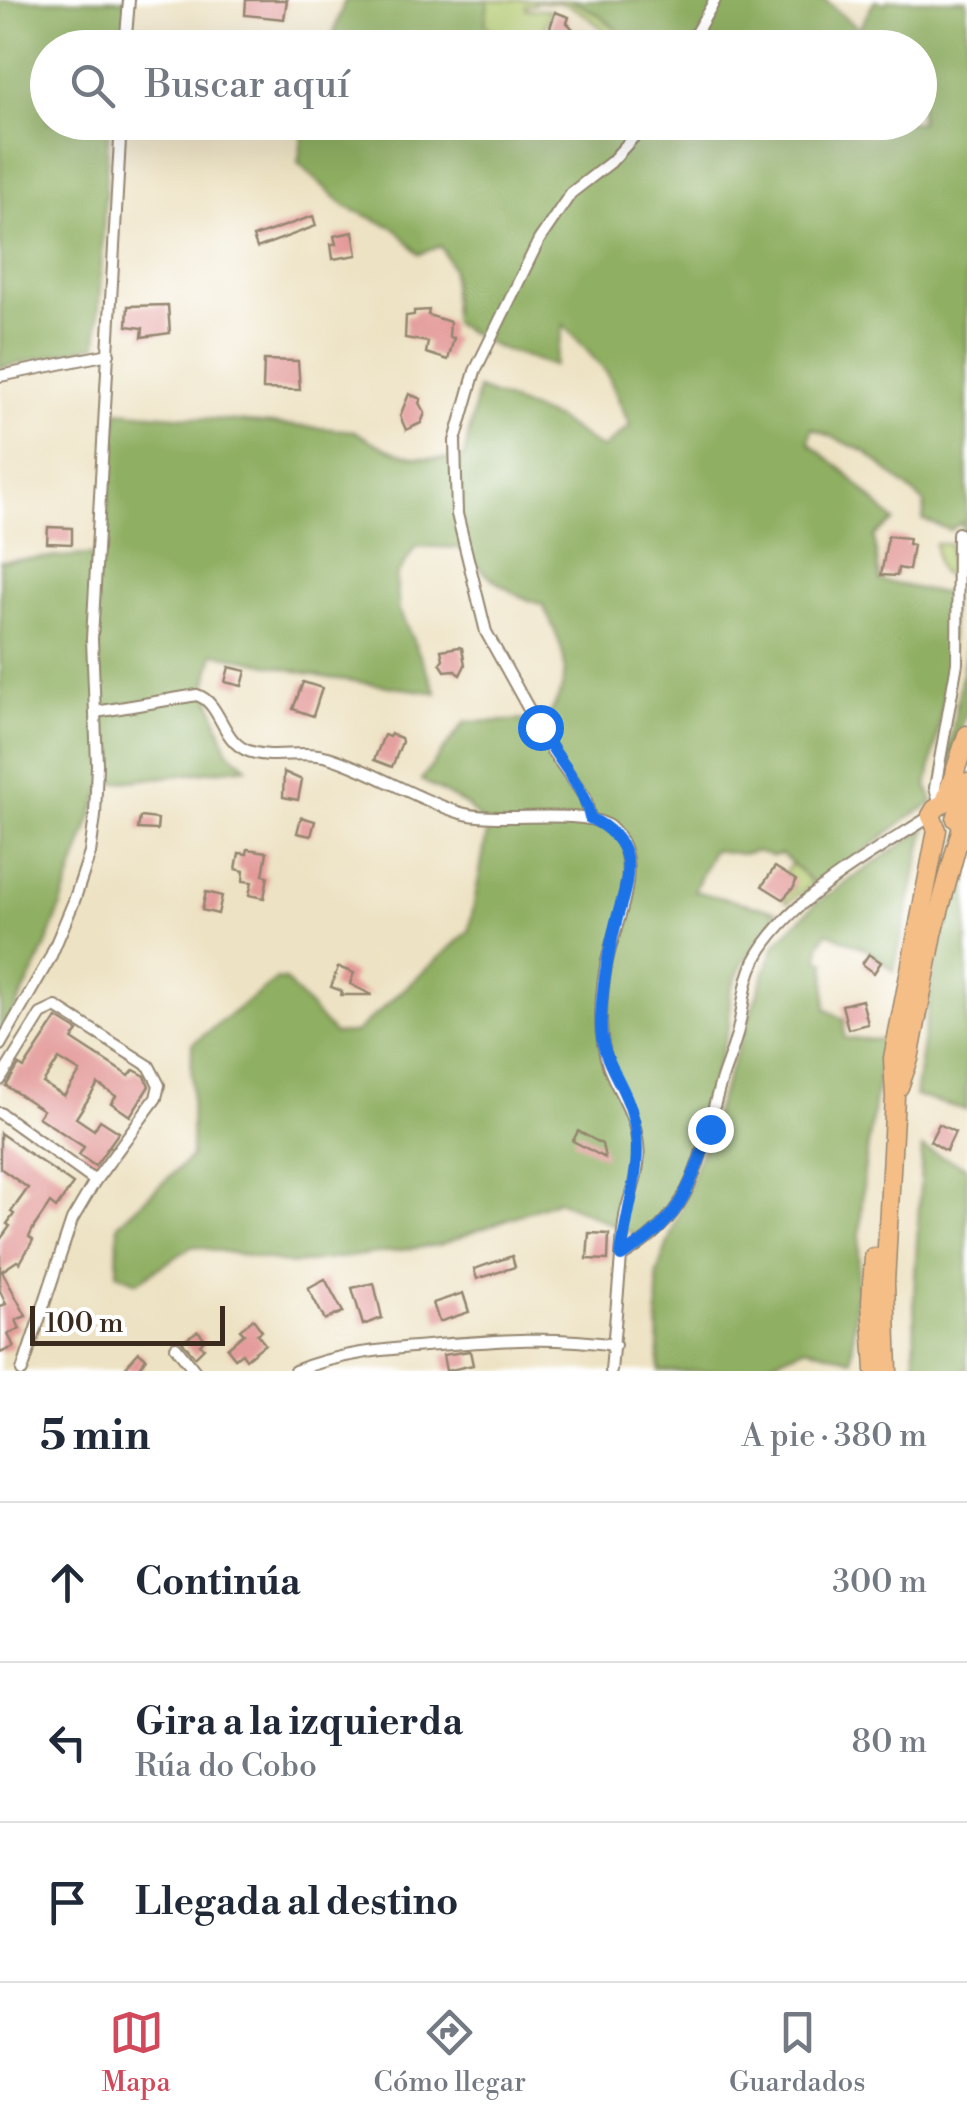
<!DOCTYPE html>
<html lang="es">
<head>
<meta charset="utf-8">
<style>
	:root { --surface:#fff; --page:#f2f2f3; --text:#1f2937; --muted:#747a83; --line:#e0e1e3; --accent:#d1495b }
	body { margin:0; font-family:"Libre Bodoni",serif; background:var(--page); color:var(--text) }
	.scale { position:absolute; left:30px; bottom:25px; width:195px; box-sizing:border-box; padding-left:10px; border:5px solid #3b2a1e; border-top:0; font-size:28px; line-height:35px; white-space:nowrap; color:#3b2a1e; -webkit-text-stroke:8px #fff; paint-order:stroke }
	.stop { position:absolute; width:30px; height:30px; margin:-22px; border:8px solid #1a73e8; border-radius:50%; background:#fff }
	.stop.end { background:#1a73e8; border-color:#fff; box-shadow:0 2px 10px #0008 }
	.list { margin:0; padding:0; list-style:none }
	h2 { display:flex; justify-content:space-between; align-items:center; height:130px; margin:0; padding:0 40px; font-size:42px }
	h2 small { font-size:32px; font-weight:400; color:var(--muted) }
	.list li { display:grid; grid-template-columns:65px 1fr auto; gap:30px; align-items:center; box-sizing:border-box; height:160px; padding:0 40px; border-top:2px solid var(--line) }
	.list b { display:block; font-size:38px; white-space:nowrap }
	.list p { margin:0; font-size:32px; white-space:nowrap; color:var(--muted) }
	.list em { font-size:32px; font-style:normal; color:var(--muted) }
	.icon { flex:none; width:55px; height:55px; fill:none; stroke:currentColor; stroke-width:2; stroke-linecap:round; stroke-linejoin:round }
	.map { position:relative; flex:none; width:967px; height:1371px; overflow:hidden }
	.search { position:absolute; background:var(--surface); box-shadow:0 10px 40px #0002; left:30px; right:30px; top:30px; height:110px; display:flex; align-items:center; gap:25px; box-sizing:border-box; padding:0 35px; border-radius:55px; color:var(--muted); font-size:38px }
	.sheet { height:610px; background:var(--surface) }
	nav { display:flex; justify-content:space-around; align-items:center; box-sizing:border-box; height:140px; border-top:2px solid var(--line); background:var(--surface); font-size:28px; color:var(--muted) }
	nav a { display:grid; justify-items:center; gap:5px }
	nav .on { color:var(--accent) }
	.map>svg:first-child { display:block }
	.green { fill:#b4cb6f; stroke:#787a46; stroke-width:2.5 }
	.forest { fill:#8faf62; stroke:#656c40; stroke-width:2.5 }
	.building { fill:#e39a99; fill-rule:evenodd }
	.lines { fill:none; stroke-linecap:round; stroke-linejoin:round }
	.minor-casing { stroke:#948670; stroke-width:14 }
	.primary-casing { stroke:#948670; stroke-width:21 }
	.minor { stroke:#fff; stroke-width:10 }
	.primary { stroke:#f6be87; stroke-width:18 }
	.route { stroke:#1a73e8; stroke-width:12 }
</style>
</head>
<body>
<div class="map">
<svg width="967" height="1371" viewBox="0 0 967 1371">
	<rect width="100%" height="100%" fill="#fff"/>
	<filter id="ink" filterUnits="userSpaceOnUse"><feTurbulence type="fractalNoise" baseFrequency=".01" numOctaves="2"/><feDisplacementMap in="SourceGraphic" scale="20" xChannelSelector="R" yChannelSelector="G"/><feConvolveMatrix kernelMatrix="1 2 1 2 8 2 1 2 1" color-interpolation-filters="sRGB"/></filter>
	<filter id="wash" filterUnits="userSpaceOnUse"><feTurbulence type="fractalNoise" baseFrequency=".0048" numOctaves="4" result="noise"/><feDisplacementMap in="SourceGraphic" scale="40" xChannelSelector="R" yChannelSelector="G"/><feGaussianBlur stdDeviation="2.25" result="paint"/><feColorMatrix in="noise" values="0 0 0 0 0 0 0 0 0 0 0 0 0 0 0 0 0 1.4 0 .05"/><feComposite in="paint" operator="in"/></filter>
	<g filter="url(#wash)">
		<rect width="100%" height="100%" fill="#ede2c3"/>
		<g class="green">
			<path d="M488 0H568C592 8 618 26 631 47H620C608 32 579 6 560 3 552 1 545 4 536 1L535 5H526V9L551 10 540 40 564 47H518L485 25Z"/>
			<polygon points="935,544 950,544 950,577 942,574 938,566"/>
			<polygon points="792,863 813,883 788,903 783,899 794,887 784,873"/>
		</g>
		<g class="forest">
			<polygon points="0,0 131,0 122,47 48,48 48,122 109,123 97,345 0,368"/>
			<polygon points="345,0 488,0 485,25 518,47 329,47"/>
			<path d="M568 0H825L859 29 875 0 886 4 888 0H967V710L942 792 966 651 962 522 950 530 923 520 925 503 866 452 812 428 809 443 846 473 894 521 874 536 880 581C900 583 934 595 950 592 954 664 941 716 927 786L933 802C925 810 915 812 906 819 875 843 849 864 813 883L782 854 773 856 756 851 742 854 713 850 694 891 777 911 742 964 731 990 729 1026 681 1193 654 1227 638 1236 558 1200 439 1245 292 1264 193 1246 137 1282 117 1273 118 1224 191 1157 192 1044 277 979 285 980 334 1034 355 1033 469 931 488 828 466 805 421 780 465 722 546 720C577 673 565 653 543 605 508 594 484 574 459 548L416 546 396 577 399 610 437 693 324 677 214 653 206 686 227 750 247 767 104 784C86 828 73 872 57 917 42 959 21 998 0 1037V561L103 554 117 411 355 431C394 457 417 461 464 458L478 389 557 419 602 449 630 426 607 373 564 325 554 366 496 347 453 323 452 269 441 246 419 254 395 228 346 207 298 163 305 123 920 122V48L631 47C618 26 592 8 568 0Z"/>
			<polygon points="926,828 894,971 866,949 827,932 820,945 819,960 825,961 826,1009 844,1020 844,1038 884,1040 864,1172 852,1360 806,1347 762,1366 761,1371 659,1371 657,1273 775,945 815,904"/>
			<polygon points="967,841 967,1110 915,1096 932,982"/>
			<polygon points="922,1148 967,1167 967,1371 916,1371 915,1368 914,1296"/>
		</g>
		<g id="blocks">
			<g class="building">
				<polygon points="246,0 287,0 284,19 245,15"/>
				<polygon points="555,12 569,17 567,23 575,31 569,48 546,40"/>
				<polygon points="313,216 316,226 257,248 253,237"/>
				<polygon points="353,232 357,255 333,259 331,244 336,244 334,236"/>
				<polygon points="168,305 170,333 142,337 143,328 127,326 128,306"/>
				<polygon points="429,310 428,315 450,322 449,337 454,338 448,360 426,353 428,342 405,338 406,316 414,315 414,311"/>
				<polygon points="264,360 298,361 300,390 263,389"/>
				<polygon points="409,394 421,399 419,403 425,413 421,423 406,430 400,416"/>
				<polygon points="48,527 72,528 72,544 47,543"/>
				<polygon points="888,536 909,538 908,544 913,545 909,570 898,568 897,576 881,575"/>
				<polygon points="459,647 462,648 465,665 460,675 454,670 445,671 440,663 443,659 441,650"/>
				<polygon points="229,667 246,671 242,686 225,682"/>
				<polygon points="303,682 322,688 313,716 293,709"/>
				<polygon points="391,734 401,738 402,742 392,767 374,760 384,735 389,737"/>
				<polygon points="284,772 302,780 298,800 283,797"/>
				<polygon points="140,817 158,819 157,830 138,829"/>
				<polygon points="301,817 315,821 311,836 297,833"/>
				<polygon points="248,849 267,852 263,875 268,876 264,898 249,895 252,882 243,881 244,871 236,869 239,853 247,854"/>
				<polygon points="775,867 796,880 794,887 783,899 762,886"/>
				<polygon points="206,892 222,896 218,914 202,910"/>
				<polygon points="869,954 881,962 874,973 862,964"/>
				<polygon points="338,967 354,973 350,984 372,995 341,995 342,991 331,987"/>
				<polygon points="862,1000 868,1024 848,1029 842,1005"/>
				<path d="M57 1018 78 1031 72 1039 129 1076 134 1070 145 1076 149 1086 130 1116 111 1103 116 1096 98 1084 76 1118 94 1130 100 1120 119 1132 95 1166 79 1155 84 1147 38 1117 43 1110 6 1086 19 1065 24 1068ZM59 1059 80 1072 64 1096 43 1083Z"/>
				<polygon points="939,1124 955,1132 946,1151 930,1141"/>
				<polygon points="578,1131 602,1144 605,1158 573,1141"/>
				<polygon points="0,1133 73,1184 56,1208 50,1203 34,1227 29,1237 33,1240 20,1263 17,1261 2,1271 26,1316 16,1320 20,1329 8,1334 14,1347 0,1353 0,1306 6,1304 0,1291 0,1240 10,1226 7,1224 14,1214 11,1212 28,1188 0,1168"/>
				<polygon points="589,1233 609,1234 608,1260 587,1259"/>
				<polygon points="512,1256 515,1267 477,1279 474,1269"/>
				<polygon points="325,1279 343,1312 325,1320 308,1288"/>
				<polygon points="374,1283 382,1318 363,1325 352,1288"/>
				<polygon points="463,1293 469,1312 439,1322 433,1303"/>
				<polygon points="253,1319 262,1331 257,1334 265,1344 246,1359 242,1353 235,1358 227,1348 244,1334 240,1330"/>
				<polygon points="198,1331 205,1339 200,1344 204,1348 195,1357 182,1341"/>
				<polygon points="470,1351 473,1365 446,1371 443,1355"/>
				<polygon points="139,1352 146,1358 140,1366 146,1371 122,1371"/>
			</g>
		</g>
	</g>
	<g filter="url(#ink)">
		<use href="#blocks" fill-opacity="0" stroke="#948670" stroke-width="2.5"/>
		<g class="lines">
			<defs>
				<g id="minor">
					<polyline points="125,48 129,0"/>
					<polyline points="687,48 715,0"/>
					<polyline points="0,376 109,354"/>
					<path d="M96 712 197 695C221 703 221 739 246 750 271 761 302 749 328 757 374 771 415 799 461 813 496 824 588 807 610 827 650 863 611 928 605 971 600 1002 598 1038 609 1068 621 1098 634 1110 638 1145 641 1169 632 1189 626 1211 623 1226 622 1242 621 1257"/>
					<polyline points="940,804 935,788 957,663 958,533"/>
					<polyline points="590,818 585,797 552,751 486,632 457,514 455,441 475,371 539,240 571,193 611,162 647,122"/>
					<polyline points="0,1045 50,958 74,901 90,853 95,816 97,764 92,639 121,122"/>
					<polyline points="0,1080 41,1014 56,1007 149,1066 159,1085 156,1098 95,1181 72,1220 22,1371"/>
					<polyline points="0,1113 95,1181"/>
					<polyline points="176,1347 195,1371"/>
					<path d="M295 1371C341 1352 389 1349 438 1345 501 1340 552 1336 615 1345"/>
					<path d="M611 1371 621 1257C693 1214 697 1167 718 1092 723 1072 732 1054 737 1034 744 1009 743 984 755 960 787 899 875 852 931 816"/>
				</g>
				<g id="primary">
					<polyline points="931,816 935,809 945,802 967,735"/>
					<polyline points="956,819 967,782"/>
					<polyline points="899,1087 909,1059 933,934 967,808"/>
					<polyline points="874,1257 871,1302 875,1371"/>
					<polyline points="888,1371 885,1283 895,1097 893,1058 937,830 931,816"/>
				</g>
			</defs>
			<use href="#minor" class="minor-casing"/>
			<use href="#primary" class="primary-casing"/>
			<use href="#minor" class="minor"/>
			<use href="#primary" class="primary"/>
		</g>
	</g>
	<g class="lines" filter="url(#ink)">
		<path class="route" d="M540 727C555 758 584 784 590 818 607 826 625 841 627 862 629 883 621 902 616 922 608 954 602 987 601 1020 599 1059 623 1080 632 1113 646 1162 626 1208 621 1256 680 1222 689 1190 710 1129"/>
	</g>
</svg>
<div class="scale">100 m</div>
<div class="stop" style="left:540px;top:727px"></div>
<div class="stop end" style="left:710px;top:1129px"></div>
<div class="search"><svg class="icon" aria-label="search" viewBox="0 0 24 24"><circle cx="10" cy="10" r="6"/><path d="M15 15l6 6"/></svg>Buscar aquí</div>
</div>
<section class="sheet">
<h2>5 min<small>A pie · 380 m</small></h2>
<ul class="list">
<li><svg class="icon" aria-label="ahead" viewBox="0 0 24 24"><path d="M12 20V5M6 11l6-6 6 6"/></svg><div><b>Continúa</b></div><em>300 m</em></li>
<li><svg class="icon" aria-label="left" viewBox="0 0 24 24"><path d="M17 20v-9H6M10 6l-5 5 5 5"/></svg><div><b>Gira a la izquierda</b><p>Rúa do Cobo</p></div><em>80 m</em></li>
<li><svg class="icon" aria-label="arrive" viewBox="0 0 24 24"><path d="M6 21V4h12l-3 4 3 4H6"/></svg><div><b>Llegada al destino</b></div></li>
</ul>
</section>
<nav>
<a class="on"><svg class="icon" aria-label="map" viewBox="0 0 24 24"><path d="M3 6l6-2 6 2 6-2v14l-6 2-6-2-6 2zM9 4v14M15 6v14"/></svg>Mapa</a>
<a><svg class="icon" aria-label="directions" viewBox="0 0 24 24"><path d="M12 3l9 9-9 9-9-9zM9 14v-3h6M13 9l2 2-2 2"/></svg>Cómo llegar</a>
<a><svg class="icon" aria-label="saved" viewBox="0 0 24 24"><path d="M7 4h10v16l-5-4-5 4z"/></svg>Guardados</a>
</nav>
</body>
</html>
